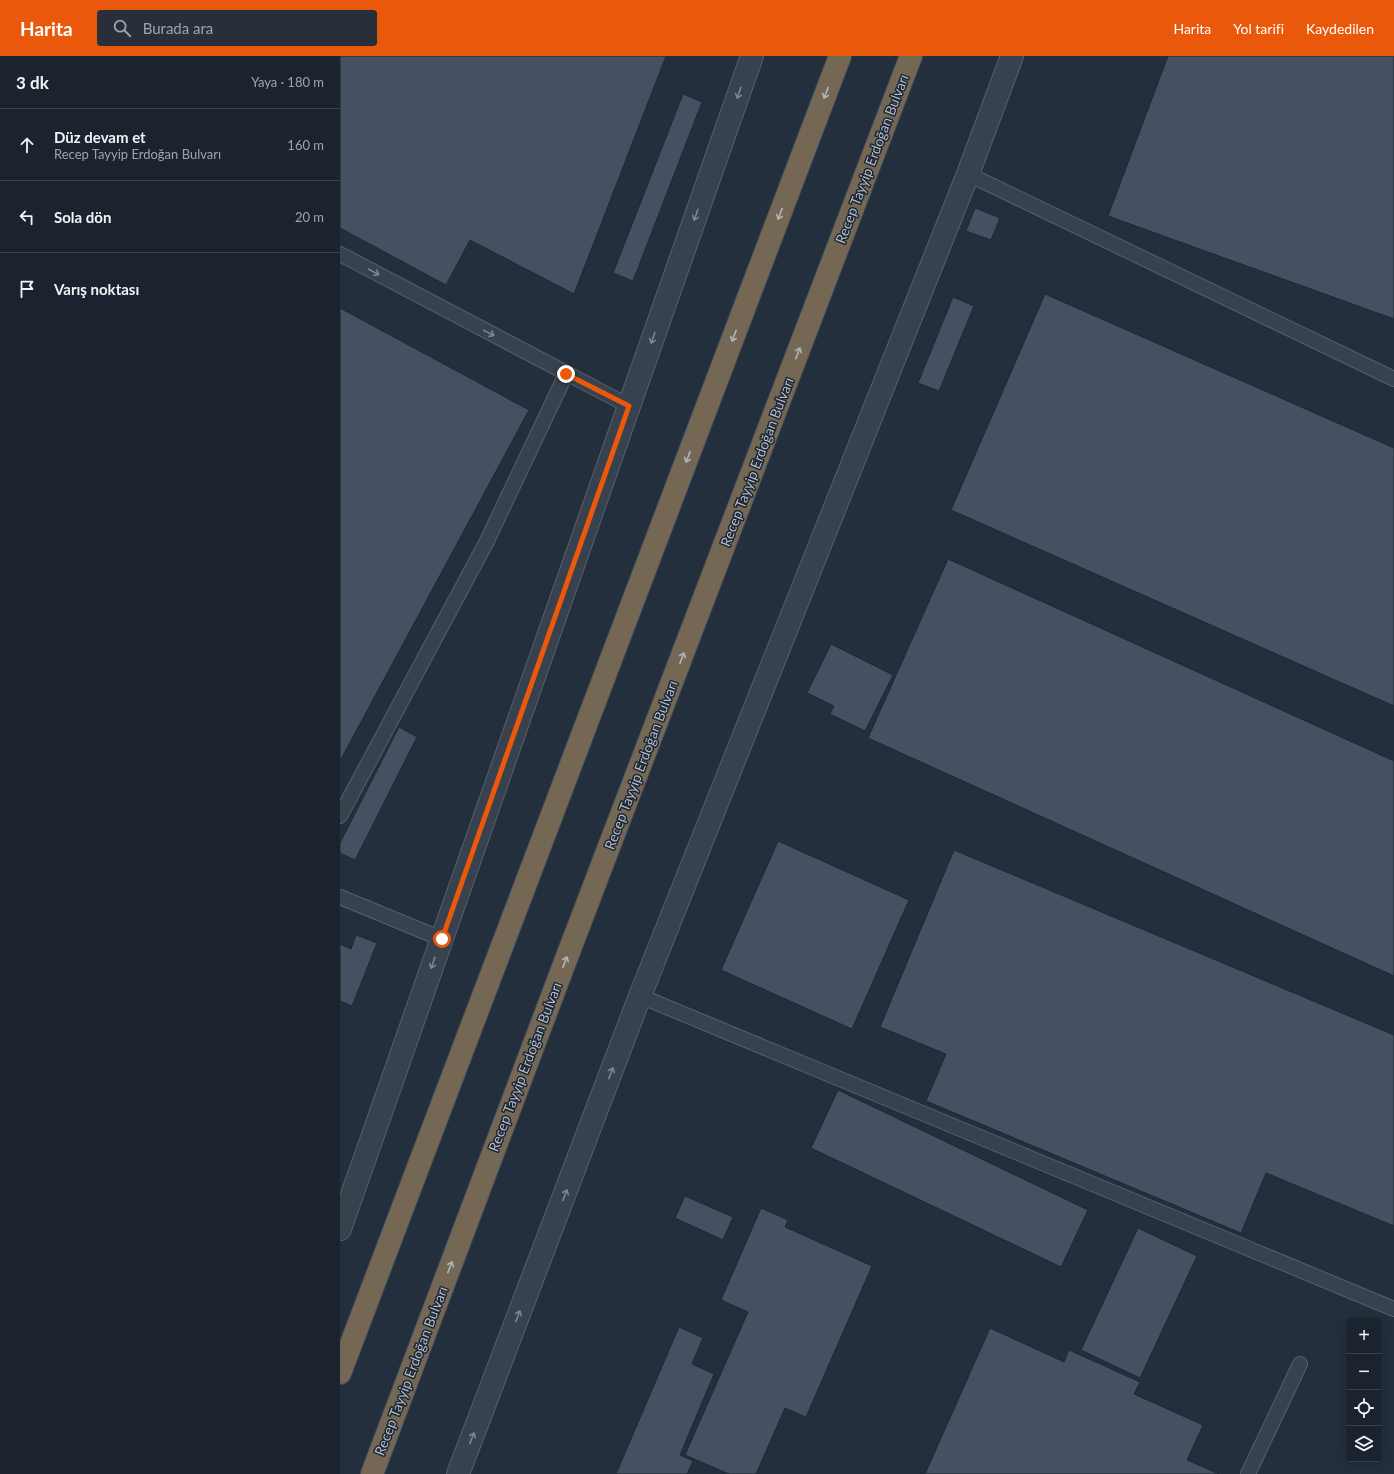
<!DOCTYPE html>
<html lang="tr">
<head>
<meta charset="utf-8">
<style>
	:root { --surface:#1b232e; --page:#282f3a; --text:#f1f3f6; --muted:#a0a4aa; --line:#39404a; --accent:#ea580c }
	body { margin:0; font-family:Lato,sans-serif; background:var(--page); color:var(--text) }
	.controls { position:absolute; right:12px; bottom:12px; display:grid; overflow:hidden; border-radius:4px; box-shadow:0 2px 10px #0003 }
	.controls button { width:36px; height:36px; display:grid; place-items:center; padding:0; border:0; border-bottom:1px solid var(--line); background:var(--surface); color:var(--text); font:20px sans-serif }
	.stop { position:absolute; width:12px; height:12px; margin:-9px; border:3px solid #ea580c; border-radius:50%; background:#fff }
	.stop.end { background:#ea580c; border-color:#fff; box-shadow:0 1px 4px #0008 }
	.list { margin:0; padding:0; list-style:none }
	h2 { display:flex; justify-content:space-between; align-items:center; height:52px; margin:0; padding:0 16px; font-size:17px }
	h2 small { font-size:13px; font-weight:400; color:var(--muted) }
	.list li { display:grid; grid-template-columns:26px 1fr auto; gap:12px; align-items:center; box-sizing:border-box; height:72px; padding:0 16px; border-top:1px solid var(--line) }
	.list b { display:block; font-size:15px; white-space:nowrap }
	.list p { margin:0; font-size:13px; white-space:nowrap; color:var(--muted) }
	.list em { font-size:13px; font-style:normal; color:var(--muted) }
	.icon { flex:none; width:22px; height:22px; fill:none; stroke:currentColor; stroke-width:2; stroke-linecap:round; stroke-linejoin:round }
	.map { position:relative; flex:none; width:1054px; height:1418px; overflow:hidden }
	header { display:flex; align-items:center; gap:24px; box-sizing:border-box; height:56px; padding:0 20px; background:var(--accent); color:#fff }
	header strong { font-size:19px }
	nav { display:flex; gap:22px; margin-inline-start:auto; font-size:14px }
	.search { width:280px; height:36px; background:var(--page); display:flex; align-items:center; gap:10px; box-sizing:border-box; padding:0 14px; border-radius:4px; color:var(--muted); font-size:15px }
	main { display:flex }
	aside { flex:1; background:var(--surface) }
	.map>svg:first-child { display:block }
	.building { fill:#455162; stroke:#1f2835 }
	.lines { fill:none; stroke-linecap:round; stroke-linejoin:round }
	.lane-casing { stroke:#565f6c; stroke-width:16 }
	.street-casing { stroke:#565f6c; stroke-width:24 }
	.highway-casing { stroke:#434c59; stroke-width:24 }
	.lane { stroke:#38414e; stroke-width:14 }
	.street { stroke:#38414e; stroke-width:22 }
	.highway { stroke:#746855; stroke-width:22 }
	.oneway { stroke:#7c8592 }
	.oneway2 { stroke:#aeb4bd }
	.route { stroke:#ea580c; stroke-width:5 }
	.labels { text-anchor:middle; stroke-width:3; stroke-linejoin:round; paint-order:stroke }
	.street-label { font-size:14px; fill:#b4bcc9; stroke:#1d2633 }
</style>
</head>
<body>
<header>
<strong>Harita</strong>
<div class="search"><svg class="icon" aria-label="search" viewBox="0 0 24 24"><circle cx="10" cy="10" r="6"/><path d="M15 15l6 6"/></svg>Burada ara</div>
<nav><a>Harita</a><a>Yol tarifi</a><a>Kaydedilen</a></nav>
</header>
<main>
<aside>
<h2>3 dk<small>Yaya · 180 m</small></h2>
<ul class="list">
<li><svg class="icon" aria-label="ahead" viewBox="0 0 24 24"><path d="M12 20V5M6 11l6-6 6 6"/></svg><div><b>Düz devam et</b><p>Recep Tayyip Erdoğan Bulvarı</p></div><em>160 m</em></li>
<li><svg class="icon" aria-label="left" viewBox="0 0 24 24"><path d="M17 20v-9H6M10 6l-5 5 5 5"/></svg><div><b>Sola dön</b></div><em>20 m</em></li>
<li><svg class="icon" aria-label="arrive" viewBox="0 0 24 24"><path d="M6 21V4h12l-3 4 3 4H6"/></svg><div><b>Varış noktası</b></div></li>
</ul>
</aside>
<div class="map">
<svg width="1054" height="1418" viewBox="0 0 1054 1418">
	<rect width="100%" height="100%" fill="#242f3e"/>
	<g class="building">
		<polygon points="0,0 326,0 234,238 130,184 106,229 0,172"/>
		<polygon points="828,0 1054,0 1054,263 768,160"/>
		<polygon points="343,38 362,46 293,225 273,217"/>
		<polygon points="635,152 660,162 651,184 626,175"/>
		<polygon points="705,238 1054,392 1054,650 611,454"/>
		<polygon points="613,241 634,250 599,335 578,327"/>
		<polygon points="0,252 189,354 0,705"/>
		<polygon points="608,503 1054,705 1054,920 528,682"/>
		<polygon points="491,588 553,619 525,675 490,658 494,650 467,637"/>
		<polygon points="59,671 77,681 15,804 0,797 0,787"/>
		<polygon points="438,785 569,844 512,973 381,914"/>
		<polygon points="614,794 1054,979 1054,1170 926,1117 901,1177 586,1045 606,998 540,971"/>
		<polygon points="16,879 37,887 12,950 0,945 0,888 11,893"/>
		<polygon points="498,1034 748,1154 721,1211 471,1092"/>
		<polygon points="345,1140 393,1161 383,1184 335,1162"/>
		<polygon points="421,1152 448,1164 445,1171 532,1210 466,1361 445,1352 416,1418 389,1418 345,1399 408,1256 381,1244"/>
		<polygon points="798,1172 857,1200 800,1322 741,1294"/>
		<polygon points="339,1271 363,1282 352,1308 374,1318 340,1399 353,1405 347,1418 276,1418"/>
		<polygon points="650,1272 724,1306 729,1294 800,1326 794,1338 863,1369 847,1404 879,1418 585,1418"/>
	</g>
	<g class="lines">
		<defs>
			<g id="lane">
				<polyline points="628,118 1054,323"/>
				<polyline points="0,198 289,350"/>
				<polyline points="0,760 147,485 226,318"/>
				<polyline points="0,841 102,883"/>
				<polyline points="300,940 1054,1253"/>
				<polyline points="908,1418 960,1308"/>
			</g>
			<g id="street">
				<polyline points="0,1173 412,0"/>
				<polyline points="118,1418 300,940 628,118 672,0"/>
			</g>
			<g id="highway">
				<polyline points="0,1317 500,0"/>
				<polyline points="32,1418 225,906 571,0"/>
			</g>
		</defs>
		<use href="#lane" class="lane-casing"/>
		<use href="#street" class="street-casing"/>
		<use href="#highway" class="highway-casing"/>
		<use href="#lane" class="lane"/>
		<use href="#street" class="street"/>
		<use href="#highway" class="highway"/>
	</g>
	<defs><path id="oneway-shaft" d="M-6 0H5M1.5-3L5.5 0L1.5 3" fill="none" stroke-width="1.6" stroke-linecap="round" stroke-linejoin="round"/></defs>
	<g class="oneway">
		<use href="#oneway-shaft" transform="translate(399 37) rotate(109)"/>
		<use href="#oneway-shaft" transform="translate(356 159) rotate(109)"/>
		<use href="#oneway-shaft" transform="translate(34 216) rotate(28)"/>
		<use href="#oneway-shaft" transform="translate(149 277) rotate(28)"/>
		<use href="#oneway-shaft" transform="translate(313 282) rotate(109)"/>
		<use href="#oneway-shaft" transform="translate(93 907) rotate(109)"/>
		<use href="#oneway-shaft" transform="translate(271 1017) rotate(-69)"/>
		<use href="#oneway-shaft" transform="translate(225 1139) rotate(-69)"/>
		<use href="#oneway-shaft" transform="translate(178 1260) rotate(-69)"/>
		<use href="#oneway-shaft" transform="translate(132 1382) rotate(-69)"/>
	</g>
	<g class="oneway2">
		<use href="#oneway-shaft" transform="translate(486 37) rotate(111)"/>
		<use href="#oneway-shaft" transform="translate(440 158) rotate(111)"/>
		<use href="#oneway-shaft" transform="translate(394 280) rotate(111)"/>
		<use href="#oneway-shaft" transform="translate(458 297) rotate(-69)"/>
		<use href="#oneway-shaft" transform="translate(348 401) rotate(111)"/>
		<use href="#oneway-shaft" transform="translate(342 602) rotate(-69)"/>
		<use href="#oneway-shaft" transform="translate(225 906) rotate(-69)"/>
		<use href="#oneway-shaft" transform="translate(110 1211) rotate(-69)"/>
	</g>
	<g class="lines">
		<polyline class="route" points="102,883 289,350 226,318"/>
	</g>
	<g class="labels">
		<g class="street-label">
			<text transform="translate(532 103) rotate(-69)" y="5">Recep Tayyip Erdoğan Bulvarı</text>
			<text transform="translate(417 406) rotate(-69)" y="5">Recep Tayyip Erdoğan Bulvarı</text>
			<text transform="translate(301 709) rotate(-69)" y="5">Recep Tayyip Erdoğan Bulvarı</text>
			<text transform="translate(185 1011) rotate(-69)" y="5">Recep Tayyip Erdoğan Bulvarı</text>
			<text transform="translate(71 1315) rotate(-69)" y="5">Recep Tayyip Erdoğan Bulvarı</text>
		</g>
	</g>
</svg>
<div class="controls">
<button>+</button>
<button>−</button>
<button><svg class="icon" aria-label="locate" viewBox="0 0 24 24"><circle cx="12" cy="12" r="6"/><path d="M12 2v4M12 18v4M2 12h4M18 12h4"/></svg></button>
<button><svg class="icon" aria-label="layers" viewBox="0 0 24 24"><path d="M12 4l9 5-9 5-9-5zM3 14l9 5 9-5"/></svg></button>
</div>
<div class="stop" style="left:102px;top:883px"></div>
<div class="stop end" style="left:226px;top:318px"></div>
</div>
</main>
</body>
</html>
